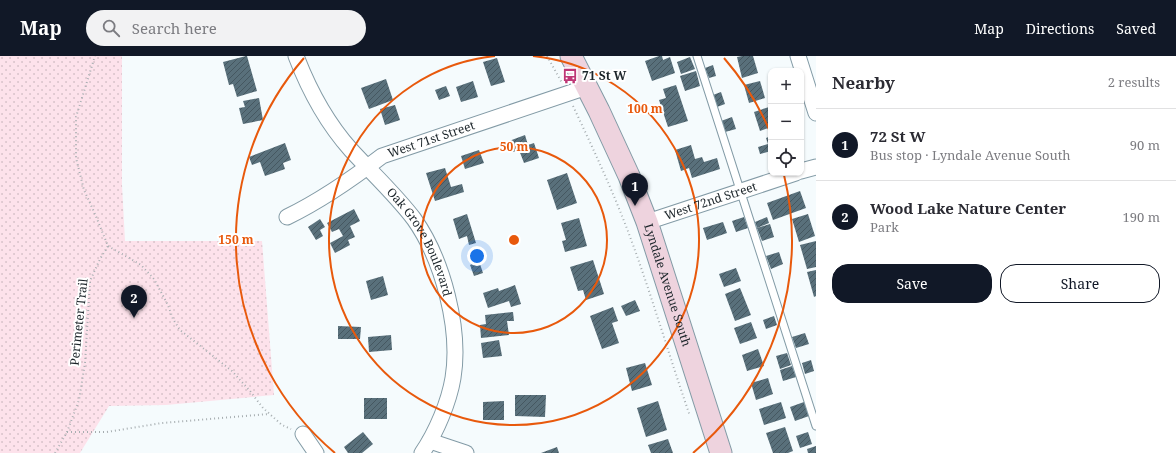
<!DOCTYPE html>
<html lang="en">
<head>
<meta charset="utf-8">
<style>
	:root { --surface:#fff; --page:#f2f2f3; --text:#2b2b33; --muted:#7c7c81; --line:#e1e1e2; --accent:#111827 }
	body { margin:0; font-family:"Noto Serif",serif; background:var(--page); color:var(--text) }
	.controls { position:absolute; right:12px; top:12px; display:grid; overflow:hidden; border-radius:8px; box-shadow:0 1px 3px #0004 }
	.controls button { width:36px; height:36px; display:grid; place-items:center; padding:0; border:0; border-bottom:1px solid var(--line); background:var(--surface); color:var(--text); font:20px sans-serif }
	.you { position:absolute; left:477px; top:200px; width:14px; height:14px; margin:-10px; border:3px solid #fff; border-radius:50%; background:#1a73e8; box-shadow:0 0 0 6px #1a73e833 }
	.badge { display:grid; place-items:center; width:26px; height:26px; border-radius:50%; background:var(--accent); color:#fff; font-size:13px; font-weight:700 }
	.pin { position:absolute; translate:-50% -33px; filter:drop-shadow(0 1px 2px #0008) }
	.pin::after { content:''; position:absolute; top:21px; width:14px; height:12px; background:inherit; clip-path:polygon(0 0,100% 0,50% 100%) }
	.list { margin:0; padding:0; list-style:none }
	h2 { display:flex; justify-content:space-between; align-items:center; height:52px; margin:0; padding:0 16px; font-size:17px }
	h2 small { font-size:13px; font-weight:400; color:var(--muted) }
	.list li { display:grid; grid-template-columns:26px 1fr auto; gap:12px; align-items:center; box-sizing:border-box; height:72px; padding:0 16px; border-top:1px solid var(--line) }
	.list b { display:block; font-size:15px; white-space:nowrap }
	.list p { margin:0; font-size:13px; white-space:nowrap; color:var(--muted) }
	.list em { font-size:13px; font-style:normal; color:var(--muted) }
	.actions { display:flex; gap:8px; padding:12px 16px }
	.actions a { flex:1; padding:9px 0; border:1px solid var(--accent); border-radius:16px; text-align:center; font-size:14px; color:var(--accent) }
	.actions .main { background:var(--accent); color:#fff }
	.icon { flex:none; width:22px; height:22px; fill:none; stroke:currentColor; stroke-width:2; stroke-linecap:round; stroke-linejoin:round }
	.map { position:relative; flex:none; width:816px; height:397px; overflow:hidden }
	header { display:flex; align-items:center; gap:24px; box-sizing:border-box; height:56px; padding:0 20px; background:var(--accent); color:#fff }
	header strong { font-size:19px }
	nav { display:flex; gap:22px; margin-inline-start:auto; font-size:14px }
	.search { width:280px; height:36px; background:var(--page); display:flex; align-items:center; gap:10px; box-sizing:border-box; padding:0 14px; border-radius:22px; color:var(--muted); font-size:15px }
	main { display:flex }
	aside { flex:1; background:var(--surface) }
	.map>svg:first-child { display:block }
	.park { fill:url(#park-dots) }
	.building { fill:url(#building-hatch) }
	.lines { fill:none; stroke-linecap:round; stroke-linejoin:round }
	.service-casing { stroke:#839ba6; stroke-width:9 }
	.minor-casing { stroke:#839ba6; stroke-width:17 }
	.secondary-casing { stroke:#839ba6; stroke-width:23 }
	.path { stroke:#a6adb0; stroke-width:2; stroke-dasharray:1 3; stroke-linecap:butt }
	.service { stroke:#fff; stroke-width:7 }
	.minor { stroke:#fff; stroke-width:15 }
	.secondary { stroke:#eed3de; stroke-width:21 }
	.ring { fill:none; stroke:#e8590c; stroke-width:2 }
	.labels { text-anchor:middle; stroke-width:4; stroke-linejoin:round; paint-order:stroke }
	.poi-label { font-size:12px; font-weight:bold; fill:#1c252a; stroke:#fff; text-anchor:start }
	.street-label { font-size:12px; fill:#1c252a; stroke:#fff }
	.centre { fill:#e8590c; stroke:#fff; stroke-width:2 }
	.ring-label { font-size:12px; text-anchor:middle; font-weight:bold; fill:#e8590c; stroke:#fff; stroke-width:4; stroke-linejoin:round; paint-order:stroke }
</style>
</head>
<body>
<header>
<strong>Map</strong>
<div class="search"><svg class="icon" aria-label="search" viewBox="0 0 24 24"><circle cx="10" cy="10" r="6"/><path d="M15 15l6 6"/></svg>Search here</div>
<nav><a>Map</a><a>Directions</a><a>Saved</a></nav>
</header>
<main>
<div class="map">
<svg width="816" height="397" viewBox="0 0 816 397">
	<defs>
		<pattern id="park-dots" width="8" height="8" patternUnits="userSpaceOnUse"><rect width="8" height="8" fill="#fde2eb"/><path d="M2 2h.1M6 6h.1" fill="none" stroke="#d8c2ca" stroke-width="1.8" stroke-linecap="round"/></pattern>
		<pattern id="building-hatch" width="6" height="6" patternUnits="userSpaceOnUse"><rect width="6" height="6" fill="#59707b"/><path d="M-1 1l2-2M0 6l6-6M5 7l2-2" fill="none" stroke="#455760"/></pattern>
	</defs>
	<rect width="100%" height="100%" fill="#f5fbfd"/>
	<polygon class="park" points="0,0 122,0 122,129 125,185 262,185 274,339 166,349 109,350 80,397 0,397"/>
	<g class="building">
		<polygon points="246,0 247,0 257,35 237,41 233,28 229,29 223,6"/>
		<polygon points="659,0 662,0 663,4 670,1 675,17 652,25 645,5"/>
		<polygon points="742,0 753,0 758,17 742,22 737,1"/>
		<polygon points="690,1 695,13 681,18 677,6"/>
		<polygon points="497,2 505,26 491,30 483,6"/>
		<polygon points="713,9 716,20 709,22 705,12"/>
		<polygon points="696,15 700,30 685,35 680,20"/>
		<polygon points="386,23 393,44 369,53 361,32"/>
		<polygon points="473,25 478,41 461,46 456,31"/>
		<polygon points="760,25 765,42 749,47 744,29"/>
		<polygon points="676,29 688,65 668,71 659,44 666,42 663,33"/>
		<polygon points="446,30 450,40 439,44 435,34"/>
		<polygon points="721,36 725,48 717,51 713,39"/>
		<polygon points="259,42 263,64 243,68 239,52 245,51 243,45"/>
		<polygon points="395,49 400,64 385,69 380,53"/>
		<polygon points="769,51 771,58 771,71 760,75 754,56"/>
		<polygon points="732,61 736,73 725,76 721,65"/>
		<polygon points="525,79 528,89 534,87 539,102 524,107 519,94 513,96 509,85"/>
		<polygon points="771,80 771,95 760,98 758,91 768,88 766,82"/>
		<polygon points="285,87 291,104 283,107 285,113 265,120 260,106 252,109 249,101"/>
		<polygon points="691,89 695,103 702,101 704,106 717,102 720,113 692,122 689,112 681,115 675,94"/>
		<polygon points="479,94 484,107 465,113 461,100"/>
		<polygon points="445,112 451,131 462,128 464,136 435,145 426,117"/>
		<polygon points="567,117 577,147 557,154 547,124"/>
		<polygon points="800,135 806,152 773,164 767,147"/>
		<polygon points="354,153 360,165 350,170 355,181 348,184 350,189 335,197 330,187 343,180 339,173 332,176 327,167"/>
		<polygon points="467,158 476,187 469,189 467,180 459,183 453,163"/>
		<polygon points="808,158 815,180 799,186 792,163"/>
		<polygon points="744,161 748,172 736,176 732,165"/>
		<polygon points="767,161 769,167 757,172 755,166"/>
		<polygon points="579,162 587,190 565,196 562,185 566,184 561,167"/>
		<polygon points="320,163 325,171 320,174 323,180 316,184 308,171"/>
		<polygon points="723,166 727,177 707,184 703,172"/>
		<polygon points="770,168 774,181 762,185 757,172"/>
		<polygon points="816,185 816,211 807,213 800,189"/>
		<polygon points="779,196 783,208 771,213 766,200"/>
		<polygon points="593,204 604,238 586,244 583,234 578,235 570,211"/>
		<polygon points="479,205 483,217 474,220 470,209"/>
		<polygon points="736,212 741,225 724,231 719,218"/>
		<polygon points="816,214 816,240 814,241 807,216"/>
		<polygon points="383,220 388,239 371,244 366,225"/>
		<polygon points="515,229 521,248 511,251 509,245 488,252 483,237 498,232 499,235"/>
		<polygon points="740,232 751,259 735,265 725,238"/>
		<polygon points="635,244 640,255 626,260 621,250"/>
		<polygon points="613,251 618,265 612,267 619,287 602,293 590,260"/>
		<polygon points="513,256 514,265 507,265 509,279 481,282 480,269 486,268 485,259"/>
		<polygon points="774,260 777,269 766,273 763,264"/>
		<polygon points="751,266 757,282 740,288 734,272"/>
		<polygon points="338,270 361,271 360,283 338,283"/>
		<polygon points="805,277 809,288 796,292 792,281"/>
		<polygon points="391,279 392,294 369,296 368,281"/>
		<polygon points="499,284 502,300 483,302 481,287"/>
		<polygon points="758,293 764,310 747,315 742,299"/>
		<polygon points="787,297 791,309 780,313 776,300"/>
		<polygon points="811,304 814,315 805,318 802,307"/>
		<polygon points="645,307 652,329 632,335 626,312"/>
		<polygon points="792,310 796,321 783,325 780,314"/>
		<polygon points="768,322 773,338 756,344 751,327"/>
		<polygon points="515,339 546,339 545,361 515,360"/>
		<rect x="364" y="342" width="23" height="21"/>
		<polygon points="504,345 504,364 483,364 483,346"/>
		<polygon points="658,345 667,374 646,381 637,352"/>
		<polygon points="781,346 786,362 764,369 759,353"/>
		<polygon points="804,346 809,360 795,365 790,351"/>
		<polygon points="785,371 793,395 788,397 773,397 766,377"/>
		<polygon points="363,376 373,388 362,397 348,397 344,391"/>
		<polygon points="808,376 812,388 800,392 796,380"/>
		<polygon points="668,383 673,397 651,397 648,389"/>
		<polygon points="816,390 816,397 808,397 807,393"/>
		<polygon points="557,391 559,397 541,397"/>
	</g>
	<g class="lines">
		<defs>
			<polyline id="service" points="697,0 816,370"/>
			<g id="minor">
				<path id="s1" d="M296 0C309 34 326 66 351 94 372 117 395 138 414 163 443 204 461 273 453 322 449 346 436 377 422 397"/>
				<polyline points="798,0 816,57"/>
				<polyline points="801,115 816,111"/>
				<path id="s2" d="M287 161C320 145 352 123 382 100L587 31"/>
				<path id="s3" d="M647 166 796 117"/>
				<polyline points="303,378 316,397"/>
				<polyline points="430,385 466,397"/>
			</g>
			<g id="secondary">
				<path id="s4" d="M571 0 599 55 629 120 647 166 721 397"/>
			</g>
		</defs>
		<use href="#service" class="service-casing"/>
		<use href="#minor" class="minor-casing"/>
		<use href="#secondary" class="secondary-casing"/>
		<g class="path">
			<polyline points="547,0 562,27"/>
			<path d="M573 50C592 90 610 129 626 170 650 233 668 297 690 360"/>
			<polyline points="108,190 141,209 154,223 168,249 173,263 180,274 232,315 250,335 263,352 282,369 291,373"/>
			<polyline points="67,376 107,376 162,367 269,358"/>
			<polyline points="55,397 67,376 79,344 85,307 90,225 100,203 108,190 95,158 84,134 76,102 76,61 95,0"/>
		</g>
		<use href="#service" class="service"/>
		<use href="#minor" class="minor"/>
		<use href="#secondary" class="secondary"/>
	</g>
	<g class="ring">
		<circle cx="514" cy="184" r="93"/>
		<path d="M533 0A185 185 0 1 1 495 0"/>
		<path d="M335 397A278 278 0 0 1 304 2M724 2A278 278 0 0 1 771 78M784 119A278 278 0 0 1 693 397"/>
	</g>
	<defs>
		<symbol id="bus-bare" viewBox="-9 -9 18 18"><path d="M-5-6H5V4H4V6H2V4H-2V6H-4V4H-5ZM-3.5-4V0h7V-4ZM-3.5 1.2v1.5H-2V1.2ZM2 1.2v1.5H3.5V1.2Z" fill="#be3776" stroke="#fff" stroke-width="2.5" paint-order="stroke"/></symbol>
	</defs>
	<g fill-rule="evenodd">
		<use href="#bus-bare" x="559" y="9" width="22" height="22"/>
	</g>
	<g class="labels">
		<g class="poi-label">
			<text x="582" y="24">71 St W</text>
		</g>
		<g class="street-label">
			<text dy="4" stroke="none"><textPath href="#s2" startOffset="165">West 71st Street</textPath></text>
			<text dy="4" stroke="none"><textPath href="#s3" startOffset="67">West 72nd Street</textPath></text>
			<text dy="4" stroke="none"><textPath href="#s1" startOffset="226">Oak Grove Boulevard</textPath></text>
			<text dy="4" stroke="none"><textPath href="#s4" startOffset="249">Lyndale Avenue South</textPath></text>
			<text transform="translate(79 266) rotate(-84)" y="4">Perimeter Trail</text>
		</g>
	</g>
	<circle cx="514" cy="184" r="6" class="centre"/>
	<g class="ring-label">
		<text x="645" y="57">100 m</text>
		<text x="514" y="95">50 m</text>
		<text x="236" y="188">150 m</text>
	</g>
</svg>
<div class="controls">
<button>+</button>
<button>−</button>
<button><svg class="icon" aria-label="locate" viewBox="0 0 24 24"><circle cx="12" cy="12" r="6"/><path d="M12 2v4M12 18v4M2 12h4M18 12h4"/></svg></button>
</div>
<div class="you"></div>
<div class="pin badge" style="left:635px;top:150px">1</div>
<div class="pin badge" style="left:134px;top:262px">2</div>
</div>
<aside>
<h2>Nearby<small>2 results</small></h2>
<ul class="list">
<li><span class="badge">1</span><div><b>72 St W</b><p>Bus stop · Lyndale Avenue South</p></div><em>90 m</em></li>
<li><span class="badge">2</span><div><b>Wood Lake Nature Center</b><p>Park</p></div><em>190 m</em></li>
</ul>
<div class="actions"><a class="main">Save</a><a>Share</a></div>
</aside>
</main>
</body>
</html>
